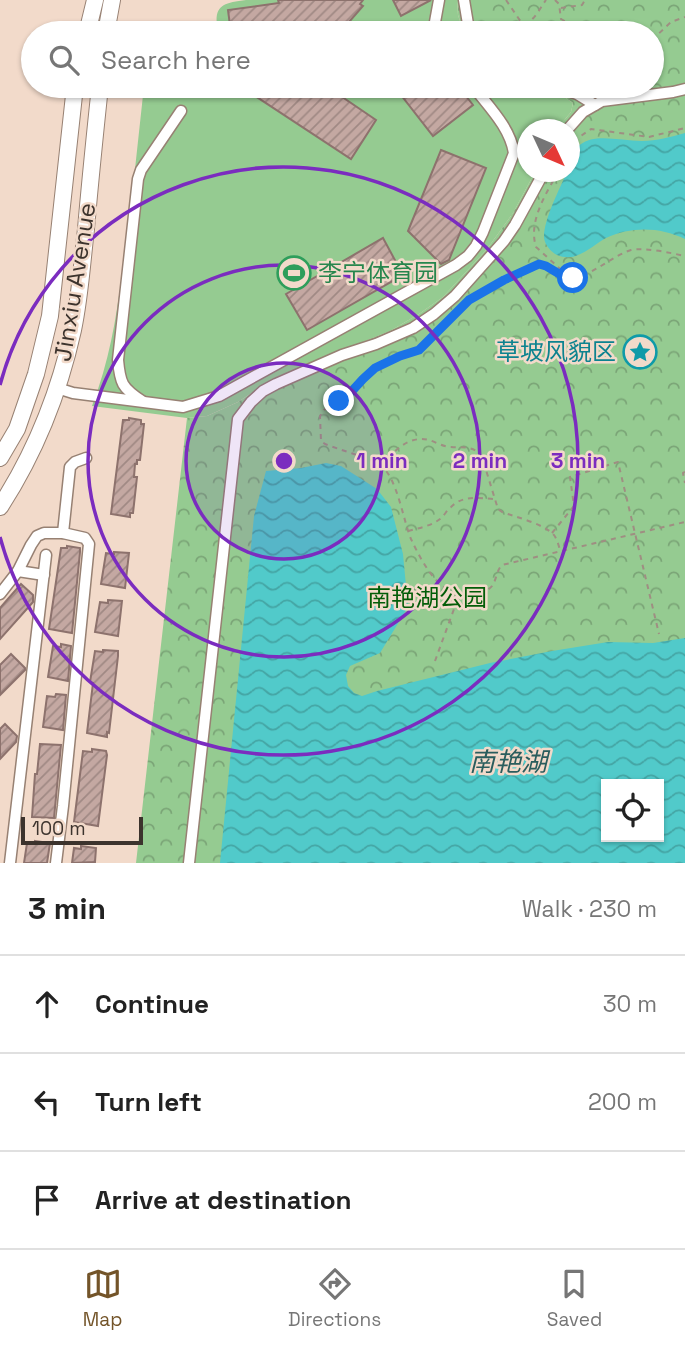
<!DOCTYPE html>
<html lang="en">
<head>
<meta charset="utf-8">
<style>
	:root { --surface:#fff; --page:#f6f6f6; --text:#222; --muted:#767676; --line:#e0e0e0; --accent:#735429 }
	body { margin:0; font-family:"Space Grotesk","Noto Sans SC",sans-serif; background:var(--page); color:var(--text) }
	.controls { position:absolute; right:21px; bottom:21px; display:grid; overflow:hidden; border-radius:0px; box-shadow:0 2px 5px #0004 }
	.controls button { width:63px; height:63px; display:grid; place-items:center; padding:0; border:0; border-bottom:2px solid var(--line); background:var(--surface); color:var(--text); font:35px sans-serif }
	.compass { position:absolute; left:517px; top:119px; width:63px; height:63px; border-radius:50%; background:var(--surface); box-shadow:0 2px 5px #0004; rotate:134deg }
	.scale { position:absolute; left:21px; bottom:18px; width:122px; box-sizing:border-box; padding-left:7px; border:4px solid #3c332d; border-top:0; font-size:19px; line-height:24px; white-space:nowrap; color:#3c332d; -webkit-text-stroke:5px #f2daca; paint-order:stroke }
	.stop { position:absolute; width:21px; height:21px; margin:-16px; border:5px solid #1a73e8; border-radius:50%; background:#fff }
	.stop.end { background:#1a73e8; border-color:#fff; box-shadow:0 2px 7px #0008 }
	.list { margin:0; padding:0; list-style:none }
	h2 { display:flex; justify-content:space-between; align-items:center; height:91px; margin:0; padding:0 28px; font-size:30px }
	h2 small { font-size:23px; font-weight:400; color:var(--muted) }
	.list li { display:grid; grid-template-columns:46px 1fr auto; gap:21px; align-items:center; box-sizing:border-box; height:98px; padding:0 28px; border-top:2px solid var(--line) }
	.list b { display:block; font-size:26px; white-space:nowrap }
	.list em { font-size:23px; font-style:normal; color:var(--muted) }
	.icon { flex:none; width:38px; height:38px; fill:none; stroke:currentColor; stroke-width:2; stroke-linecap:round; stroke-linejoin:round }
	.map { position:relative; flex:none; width:685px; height:863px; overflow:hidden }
	.search { position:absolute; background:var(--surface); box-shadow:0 2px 5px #0004; left:21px; right:21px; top:21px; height:77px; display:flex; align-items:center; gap:18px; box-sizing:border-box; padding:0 24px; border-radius:38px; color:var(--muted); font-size:26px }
	.sheet { height:385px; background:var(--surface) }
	nav { display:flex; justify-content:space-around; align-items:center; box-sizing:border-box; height:98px; border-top:2px solid var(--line); background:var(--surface); font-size:19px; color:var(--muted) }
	nav a { display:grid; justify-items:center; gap:4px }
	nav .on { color:var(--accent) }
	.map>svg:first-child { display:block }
	.grass { fill:#95cb91 }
	.forest { fill:url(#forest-crowns); fill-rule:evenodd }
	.water { fill:url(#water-waves); fill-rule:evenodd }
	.building { fill:url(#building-hatch); stroke:#8d726d; stroke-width:2 }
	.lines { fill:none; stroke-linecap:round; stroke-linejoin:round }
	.minor-casing { stroke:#978173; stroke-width:13 }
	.highway-casing { stroke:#978173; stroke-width:18 }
	.path { stroke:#9f8e82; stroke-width:2; stroke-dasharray:5 5; stroke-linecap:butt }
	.minor { stroke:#fff; stroke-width:10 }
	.highway { stroke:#fff; stroke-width:16 }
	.route { stroke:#1a73e8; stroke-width:9 }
	.ring { fill:none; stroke:#7b2cbf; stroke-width:3.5 }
	.labels { text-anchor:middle; stroke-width:5; stroke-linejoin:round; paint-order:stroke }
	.leisure-label { font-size:24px; fill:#27864d; stroke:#f2daca; text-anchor:start }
	.street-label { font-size:24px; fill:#3c332d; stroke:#f2daca }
	.culture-label { font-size:24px; fill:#0d838f; stroke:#f2daca; text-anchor:end }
	.park-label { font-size:24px; fill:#035d08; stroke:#f2daca }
	.water-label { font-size:26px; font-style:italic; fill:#2a5d5d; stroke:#f2daca }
	.centre { fill:#7b2cbf; stroke:#f2daca; stroke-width:3.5 }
	.ring-label { font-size:21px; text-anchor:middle; font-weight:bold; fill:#7b2cbf; stroke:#f2daca; stroke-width:5; stroke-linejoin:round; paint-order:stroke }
</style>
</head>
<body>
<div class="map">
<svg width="685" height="863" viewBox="0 0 685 863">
	<defs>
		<pattern id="forest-crowns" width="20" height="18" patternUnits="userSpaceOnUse" patternTransform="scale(1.75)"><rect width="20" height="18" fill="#95cb91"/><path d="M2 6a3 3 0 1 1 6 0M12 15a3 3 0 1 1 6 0" fill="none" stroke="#7ba577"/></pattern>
		<pattern id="water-waves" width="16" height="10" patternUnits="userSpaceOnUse" patternTransform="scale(1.75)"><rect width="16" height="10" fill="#51caca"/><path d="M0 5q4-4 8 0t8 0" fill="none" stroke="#44a5a4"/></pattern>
		<pattern id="building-hatch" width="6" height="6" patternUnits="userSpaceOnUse" patternTransform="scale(1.75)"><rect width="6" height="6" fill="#c4a8a2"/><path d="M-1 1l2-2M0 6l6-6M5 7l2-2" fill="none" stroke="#a08984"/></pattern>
	</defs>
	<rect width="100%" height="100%" fill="#f2daca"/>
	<g class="grass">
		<path d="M246 0H457L458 15 464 33H218C213 6 221 3 246 0Z"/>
		<path d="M144 86H534L563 96 573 103 571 112 557 129 528 130V172H535L513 213 487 249 443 297 419 314 390 331 274 378 238 402 207 416 187 418 92 406C109 362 116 320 122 274 131 212 137 149 144 86Z"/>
	</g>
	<path class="forest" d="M457 0H685V863H136L187 418 207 416 238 402 274 378 390 331 419 314 443 297 487 249 513 213 535 172H570V130L557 129 571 112 573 103 563 96 534 86H652V33H464L458 15ZM606 784H659V837H606Z"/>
	<g class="water">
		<path d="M685 133V239C660 227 632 226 606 238 597 243 587 252 578 255 572 258 564 258 557 255 551 252 545 245 544 238 543 221 560 188 567 172H570C572 125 611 141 642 141 657 141 670 137 685 133Z"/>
		<path d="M326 463 341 466 377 489 391 507 403 554 408 607 380 653 350 666 346 675 348 686 354 693 362 696 377 691 490 663 552 651 608 642 653 643 685 638V863H220L254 516 266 471 301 468ZM606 784H659V837H606Z"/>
	</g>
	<g class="building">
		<polygon points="278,0 363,0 360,4 363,6 342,30 320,33 231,33 228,10 279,3"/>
		<polygon points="393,0 431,0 401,16"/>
		<polygon points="240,86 326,86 376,120 351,159"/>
		<polygon points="394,86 458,86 473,105 433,136"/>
		<polygon points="441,150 486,168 449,260 441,264 408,231"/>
		<polygon points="383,238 403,275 307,330 286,294"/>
		<polygon points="129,418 141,420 141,424 144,424 140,460 137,460 137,464 135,464 134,477 137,477 133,513 130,513 130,517 111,514 123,420 129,420"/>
		<polygon points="67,546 80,548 80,552 72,633 49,629 61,548 67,548"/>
		<polygon points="114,552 129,553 125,588 101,584 106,553 114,554"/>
		<polygon points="21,584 33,595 33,602 0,639 0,608"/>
		<polygon points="108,600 122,601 118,636 95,632 100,602 108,603"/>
		<polygon points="61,644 71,646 68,681 48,677 53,646 61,647"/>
		<polygon points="103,650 118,651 118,656 109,733 107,732 107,737 87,733 93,683 90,682 95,651 103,652"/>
		<polygon points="11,654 25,668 25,670 0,695 0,665"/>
		<polygon points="56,694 66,695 63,730 43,727 47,696 55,697"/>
		<polygon points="5,724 17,736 16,742 0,759 0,729"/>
		<polygon points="40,744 61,745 54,818 32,817 35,774 37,774"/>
		<polygon points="92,749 106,751 107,755 98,826 74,822 83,751 92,752"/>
		<polygon points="35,841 50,843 47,863 24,863 27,843 35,844"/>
		<polygon points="81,846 96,848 95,862 72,863 74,848 81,849"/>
	</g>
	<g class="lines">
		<defs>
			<g id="minor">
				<polyline points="464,0 468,24 473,33"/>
				<polyline points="437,33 435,22 439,0"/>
				<polyline points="553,86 577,94 595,105"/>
				<polyline points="567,130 583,112 602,101 673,92 685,89"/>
				<path d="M57 388 73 393 183 407 219 396 456 265 468 256 476 246 483 232 514 153C510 127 488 106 473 86"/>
				<path d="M142 401C122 388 120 383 118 360L138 179 141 170 181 111"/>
				<polyline points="18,571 44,575"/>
				<polyline points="0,594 18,571 31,545 37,536 44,533 63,533"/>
				<polyline points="10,863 46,555"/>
				<polyline points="56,863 63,806 89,544 85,538 63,533 70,467 75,462 86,458"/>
				<polyline points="189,863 238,419 251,402 263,391 276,384 342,355 376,344 413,328 434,314 455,296 504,241 515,225 544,172"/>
			</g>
			<g id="highway">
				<polyline points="87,33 95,0"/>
				<polyline points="106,33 112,0"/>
				<polyline points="0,458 17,429 36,374 50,316 75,86"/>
				<path d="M0 507C35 453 59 393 73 330 80 297 82 263 86 229 90 181 95 134 100 86"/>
			</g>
		</defs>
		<use href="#minor" class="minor-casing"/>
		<use href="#highway" class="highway-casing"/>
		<g class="path">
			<path d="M506 0 521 22 525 24C535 20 540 8 546 0"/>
			<path d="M555 0 559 4 561 19C577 29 593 22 604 33"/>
			<polyline points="561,8 582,5 585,0"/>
			<polyline points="652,40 671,22 685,17"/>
			<polyline points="570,151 575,140 591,129 649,137 685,128"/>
			<path d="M558 172C546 194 528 221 536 247L568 276"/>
			<path d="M467 296 469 300C482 293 530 263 542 265 555 267 563 281 577 277 597 272 612 256 631 250 644 247 671 253 685 256"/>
			<path d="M469 300 419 350 399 356 375 368 363 379 352 391 324 410 320 416 321 441 325 444C340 450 367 457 380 465 397 476 403 520 411 539 418 554 428 573 440 584 446 589 452 593 458 597 467 595 486 594 492 586 497 579 496 571 502 565L685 522"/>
			<path d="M382 466C394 451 408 435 429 440 436 442 443 447 451 447 463 448 474 445 482 457L498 509 502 512C516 517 544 524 554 535 557 539 559 546 560 551"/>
			<polyline points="685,472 683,473 685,483"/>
			<path d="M408 531C419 528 431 526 440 519 444 516 447 510 451 507 463 495 478 498 493 499"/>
			<polyline points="552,533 574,506 570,477 618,462 659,634"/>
			<polyline points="435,661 458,598"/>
		</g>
		<use href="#minor" class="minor"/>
		<use href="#highway" class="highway"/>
	</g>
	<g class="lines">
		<polyline class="route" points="339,401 352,391 363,379 375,368 400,356 419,350 469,300 504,280 539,264 546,266 561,275 573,278"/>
	</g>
	<circle cx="284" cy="461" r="98" fill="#7b2cbf" fill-opacity=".12"/>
	<g class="ring">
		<circle cx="284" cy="461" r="98"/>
		<circle cx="284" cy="461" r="196"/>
		<path d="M0 385A294 294 0 1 1 0 537"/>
	</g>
	<defs>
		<symbol id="stadium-ring" viewBox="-11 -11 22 22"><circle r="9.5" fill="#f2daca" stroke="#2e9e5b" stroke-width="1.5"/><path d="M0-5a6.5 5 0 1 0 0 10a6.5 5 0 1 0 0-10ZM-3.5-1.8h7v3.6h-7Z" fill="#2e9e5b"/></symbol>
		<symbol id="sight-ring" viewBox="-11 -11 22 22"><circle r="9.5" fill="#f2daca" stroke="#0f9aa8" stroke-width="1.5"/><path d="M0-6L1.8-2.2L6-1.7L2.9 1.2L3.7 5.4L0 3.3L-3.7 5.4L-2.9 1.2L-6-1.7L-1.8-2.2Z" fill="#0f9aa8"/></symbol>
	</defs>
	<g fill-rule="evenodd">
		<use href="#stadium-ring" x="275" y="254" width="38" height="38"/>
		<use href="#sight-ring" x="621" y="333" width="38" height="38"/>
	</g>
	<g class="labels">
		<g class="leisure-label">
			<text x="318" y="281">李宁体育园</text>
		</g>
		<g class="street-label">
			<text transform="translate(75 282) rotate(-81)" y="8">Jinxiu Avenue</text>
		</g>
		<g class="culture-label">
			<text x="616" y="360">草坡风貌区</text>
		</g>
		<g class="park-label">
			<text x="427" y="606">南艳湖公园</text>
		</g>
		<g class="water-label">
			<text x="508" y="771">南艳湖</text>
		</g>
	</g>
	<circle cx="284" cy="461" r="10" class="centre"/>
	<g class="ring-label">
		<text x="382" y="468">1 min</text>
		<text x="480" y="468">2 min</text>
		<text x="578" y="468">3 min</text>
	</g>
</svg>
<div class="controls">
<button><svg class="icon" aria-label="locate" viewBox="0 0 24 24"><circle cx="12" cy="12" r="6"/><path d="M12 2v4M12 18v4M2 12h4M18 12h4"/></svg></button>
</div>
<svg class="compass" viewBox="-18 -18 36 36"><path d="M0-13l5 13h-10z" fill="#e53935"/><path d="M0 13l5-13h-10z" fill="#767676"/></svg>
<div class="scale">100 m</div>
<div class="stop" style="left:573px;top:278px"></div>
<div class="stop end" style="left:339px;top:401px"></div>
<div class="search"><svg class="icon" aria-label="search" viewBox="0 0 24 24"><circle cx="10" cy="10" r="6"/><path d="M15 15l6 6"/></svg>Search here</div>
</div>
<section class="sheet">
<h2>3 min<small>Walk · 230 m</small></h2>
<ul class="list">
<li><svg class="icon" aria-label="ahead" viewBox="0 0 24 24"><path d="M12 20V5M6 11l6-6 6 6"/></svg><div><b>Continue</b></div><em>30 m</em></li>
<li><svg class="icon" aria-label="left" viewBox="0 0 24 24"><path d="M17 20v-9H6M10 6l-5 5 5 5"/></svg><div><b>Turn left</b></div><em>200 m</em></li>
<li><svg class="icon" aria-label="arrive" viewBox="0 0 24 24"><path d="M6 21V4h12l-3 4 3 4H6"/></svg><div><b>Arrive at destination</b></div></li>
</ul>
</section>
<nav>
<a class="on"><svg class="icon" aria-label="map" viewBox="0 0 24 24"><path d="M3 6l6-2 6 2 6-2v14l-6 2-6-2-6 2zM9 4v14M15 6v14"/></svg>Map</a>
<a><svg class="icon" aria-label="directions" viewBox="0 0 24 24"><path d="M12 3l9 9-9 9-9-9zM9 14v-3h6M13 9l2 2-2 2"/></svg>Directions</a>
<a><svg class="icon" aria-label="saved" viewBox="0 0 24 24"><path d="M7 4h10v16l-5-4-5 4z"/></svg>Saved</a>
</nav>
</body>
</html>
